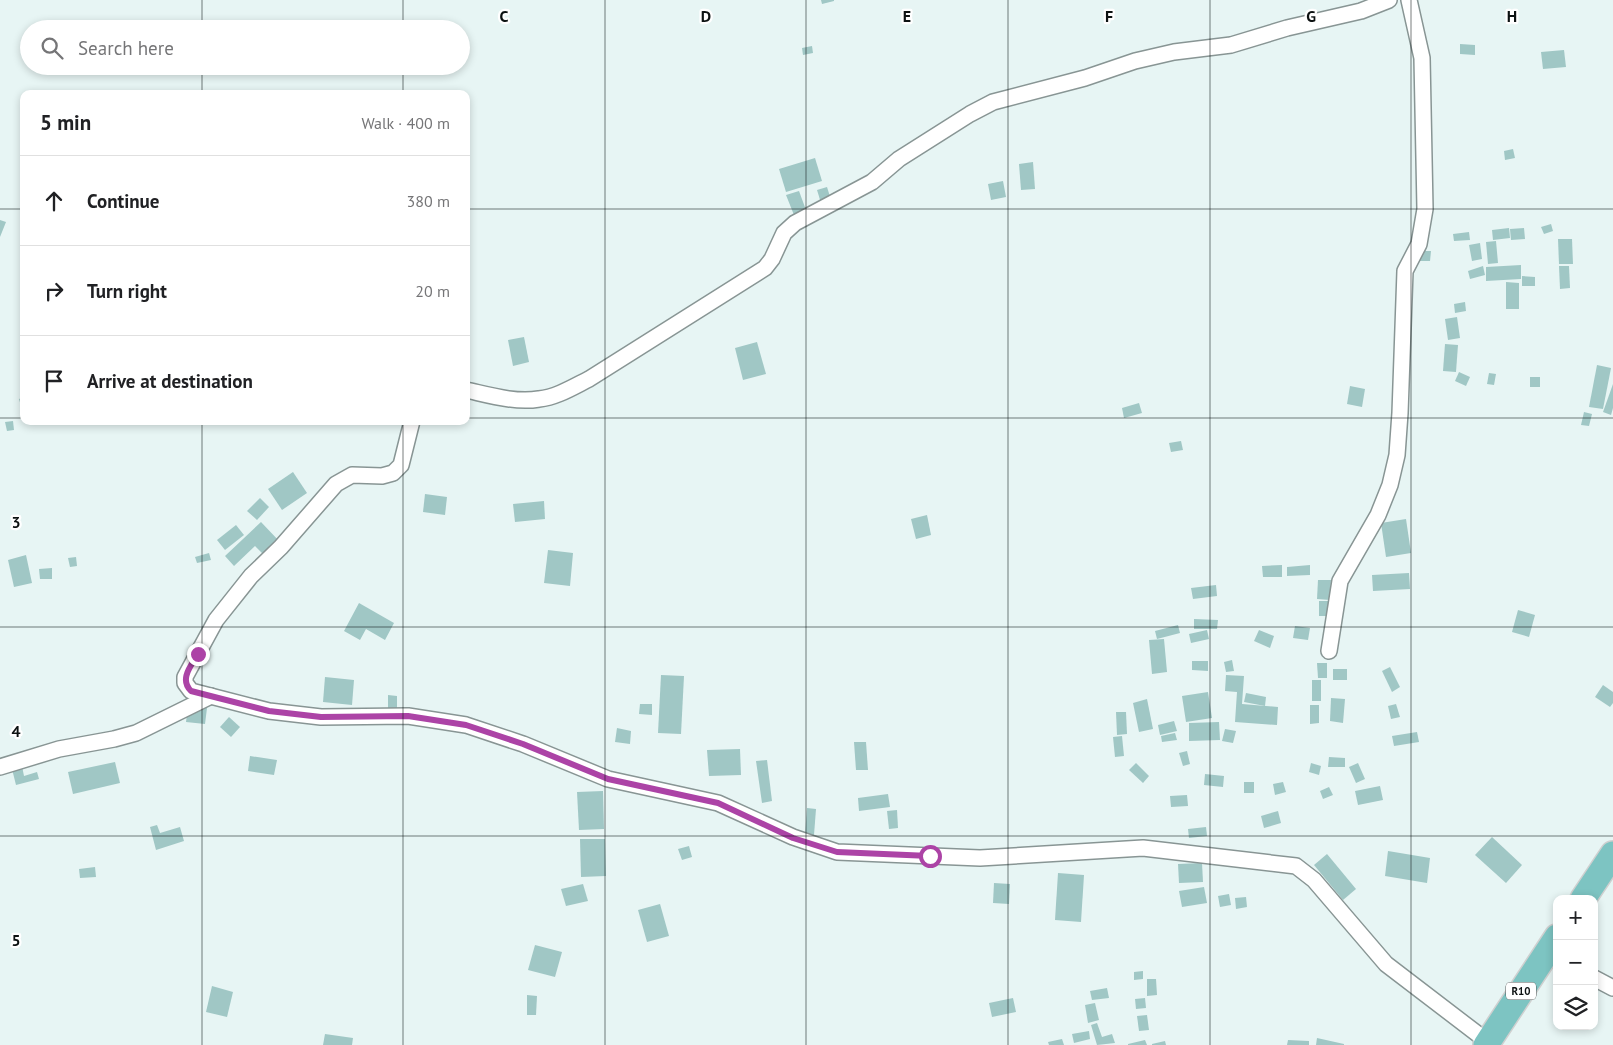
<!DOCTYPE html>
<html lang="en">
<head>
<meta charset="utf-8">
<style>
	:root { --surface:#fff; --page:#f2f2f2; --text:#202124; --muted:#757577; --line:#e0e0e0 }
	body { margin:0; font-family:"PT Sans",sans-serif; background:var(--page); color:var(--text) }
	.controls { position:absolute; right:15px; bottom:15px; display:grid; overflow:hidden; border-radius:10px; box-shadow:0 2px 8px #0003 }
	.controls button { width:45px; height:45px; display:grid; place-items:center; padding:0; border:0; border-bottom:1px solid var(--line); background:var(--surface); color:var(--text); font:25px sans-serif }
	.stop { position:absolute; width:15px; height:15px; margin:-11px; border:4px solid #ac43a6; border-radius:50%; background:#fff }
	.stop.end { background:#ac43a6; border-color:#fff; box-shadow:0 1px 5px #0008 }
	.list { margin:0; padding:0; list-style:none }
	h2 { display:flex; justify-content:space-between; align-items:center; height:65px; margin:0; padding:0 20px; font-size:21px }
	h2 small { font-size:16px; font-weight:400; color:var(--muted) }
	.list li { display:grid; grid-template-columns:32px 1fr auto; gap:15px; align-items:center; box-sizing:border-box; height:90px; padding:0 20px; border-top:1px solid var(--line) }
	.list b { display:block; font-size:19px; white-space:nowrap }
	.list em { font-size:16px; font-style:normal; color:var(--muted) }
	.icon { flex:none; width:28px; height:28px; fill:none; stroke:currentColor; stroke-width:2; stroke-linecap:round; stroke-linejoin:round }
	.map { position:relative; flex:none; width:1613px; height:1045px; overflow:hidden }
	.search { position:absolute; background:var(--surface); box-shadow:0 2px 8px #0003; left:20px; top:20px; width:450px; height:55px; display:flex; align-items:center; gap:12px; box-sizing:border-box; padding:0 18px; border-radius:28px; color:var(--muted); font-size:19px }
	.panel { position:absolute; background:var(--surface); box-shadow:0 2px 8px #0003; left:20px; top:90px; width:450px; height:335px; border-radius:10px }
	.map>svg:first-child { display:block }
	.building { fill:#a0c7c5 }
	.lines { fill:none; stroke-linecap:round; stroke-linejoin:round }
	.minor-casing { stroke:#889594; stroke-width:18 }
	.primary-casing { stroke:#cfd0d0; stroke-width:28 }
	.minor { stroke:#fff; stroke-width:15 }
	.primary { stroke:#7dc4c2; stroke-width:25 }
	.route { stroke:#ac43a6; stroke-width:6 }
	.grid { fill:none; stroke:#0d1212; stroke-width:1; stroke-opacity:0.55 }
	.labels { text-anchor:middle; stroke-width:4.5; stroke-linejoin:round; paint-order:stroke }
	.shield { fill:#fff; stroke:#565959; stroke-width:1 }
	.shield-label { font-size:11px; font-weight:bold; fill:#0d1212 }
	.grid-label { font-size:16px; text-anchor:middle; font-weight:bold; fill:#0d1212; stroke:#fff; stroke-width:4.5; stroke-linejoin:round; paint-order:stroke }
</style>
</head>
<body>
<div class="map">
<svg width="1613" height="1045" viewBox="0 0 1613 1045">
	<rect width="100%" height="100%" fill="#e7f5f4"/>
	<g class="building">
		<polygon points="821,0 834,0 834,1 822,4"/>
		<polygon points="1460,44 1475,45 1475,55 1460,54"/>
		<polygon points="812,46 813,53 803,55 802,48"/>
		<polygon points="1564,50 1566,67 1543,69 1541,52"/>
		<polygon points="1513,149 1515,158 1505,160 1504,151"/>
		<polygon points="815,158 822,181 786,192 779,169"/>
		<polygon points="1033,162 1035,189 1021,190 1019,164"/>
		<polygon points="1003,181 1006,197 991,200 988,184"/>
		<polygon points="827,187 831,200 821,203 817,190"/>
		<polygon points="799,191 806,210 794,215 786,195"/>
		<polygon points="0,220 6,222 0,237"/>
		<polygon points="1551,224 1553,231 1544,234 1541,227"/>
		<polygon points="1509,228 1510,238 1493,240 1492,230"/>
		<polygon points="1524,228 1525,239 1511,240 1510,229"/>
		<polygon points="1469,232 1470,240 1454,241 1453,234"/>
		<polygon points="1558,239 1572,239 1573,264 1559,264"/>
		<polygon points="1496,241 1498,263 1488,264 1486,242"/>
		<polygon points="1480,243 1482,259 1472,261 1469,245"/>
		<polygon points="1416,251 1431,251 1430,261 1416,261"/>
		<polygon points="1521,265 1521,279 1486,281 1486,267"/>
		<polygon points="1483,266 1485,275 1470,279 1468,271"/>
		<polygon points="1559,266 1569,266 1570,288 1560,289"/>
		<polygon points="1522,276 1535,277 1535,286 1522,286"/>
		<polygon points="1506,282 1519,283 1519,309 1506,309"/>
		<polygon points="1465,302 1466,311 1455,313 1454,304"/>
		<polygon points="1457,317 1460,338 1448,340 1445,319"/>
		<polygon points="524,337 529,362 513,366 508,340"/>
		<polygon points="757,342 766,374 743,380 735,348"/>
		<polygon points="1445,344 1458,345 1456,372 1443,371"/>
		<polygon points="1597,365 1611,368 1603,409 1589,407"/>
		<polygon points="1459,372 1470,377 1466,386 1455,381"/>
		<polygon points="1489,373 1496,374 1494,385 1487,384"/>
		<rect x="1530" y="377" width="10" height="10"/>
		<polygon points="1613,384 1613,408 1611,415 1603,412"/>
		<polygon points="1350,386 1365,389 1362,407 1347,404"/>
		<polygon points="24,397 24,413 23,413 19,399"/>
		<polygon points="1139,403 1142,413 1124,418 1122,408"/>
		<polygon points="1584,412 1592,414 1589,426 1581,425"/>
		<polygon points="13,421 14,430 7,431 5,422"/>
		<polygon points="1181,441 1183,450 1171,452 1169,443"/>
		<polygon points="293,472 307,493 282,510 268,489"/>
		<polygon points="425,494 447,497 445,515 423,512"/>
		<polygon points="260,498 269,507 257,520 247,511"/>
		<polygon points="544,501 545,519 515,522 513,504"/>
		<polygon points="927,515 931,535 916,539 911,519"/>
		<polygon points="1406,519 1411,553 1386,557 1381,523"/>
		<polygon points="261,522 280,542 265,556 255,546 234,566 225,556"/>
		<polygon points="236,525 244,535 225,550 217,540"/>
		<polygon points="548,550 573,553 570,586 544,583"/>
		<polygon points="209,553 211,560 197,563 195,557"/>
		<polygon points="26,555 32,583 14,587 8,560"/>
		<polygon points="76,557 77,566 70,567 68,558"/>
		<polygon points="1282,565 1282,577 1263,577 1262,566"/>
		<polygon points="1310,565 1310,575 1287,576 1287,567"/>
		<polygon points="52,568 52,579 40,579 39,569"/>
		<polygon points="1409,573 1410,589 1373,591 1372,575"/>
		<polygon points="1318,580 1331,580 1330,600 1317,599"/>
		<polygon points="1216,585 1217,596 1193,599 1191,588"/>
		<rect x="1319" y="601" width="11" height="15"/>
		<polygon points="359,603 394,623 385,640 366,629 360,640 344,631"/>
		<polygon points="1518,610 1535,615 1529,637 1512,632"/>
		<polygon points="1194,619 1218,620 1217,629 1194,629"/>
		<polygon points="1178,625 1180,633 1157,639 1155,631"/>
		<polygon points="1295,626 1310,628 1308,640 1293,638"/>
		<polygon points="1207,630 1209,639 1191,643 1189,634"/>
		<polygon points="1259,630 1274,636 1270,648 1254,641"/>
		<polygon points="1164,639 1167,672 1152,674 1149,640"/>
		<polygon points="1232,660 1234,671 1226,672 1224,662"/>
		<polygon points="1192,661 1208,661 1208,671 1192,670"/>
		<polygon points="1317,663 1327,663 1327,678 1318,678"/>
		<polygon points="1390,667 1400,687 1392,692 1382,671"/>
		<rect x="1333" y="669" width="14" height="11"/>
		<polygon points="661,675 684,676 681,734 658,733"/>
		<polygon points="1226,675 1244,676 1242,704 1278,707 1277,725 1235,722 1237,692 1225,691"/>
		<polygon points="325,677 354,680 352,705 323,702"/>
		<rect x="1312" y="680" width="9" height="21"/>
		<polygon points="1603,685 1613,692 1613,703 1610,707 1595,697"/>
		<polygon points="1208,692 1212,718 1186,722 1182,696"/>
		<polygon points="1246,693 1266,697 1265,706 1244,702"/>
		<polygon points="388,695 397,696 397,709 388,708"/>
		<polygon points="1331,698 1345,699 1343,723 1330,721"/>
		<polygon points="1147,699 1153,729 1139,732 1133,703"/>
		<polygon points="640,704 652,704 652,715 639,714"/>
		<polygon points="1396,704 1400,717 1391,719 1388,706"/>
		<polygon points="188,705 207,708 205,724 186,722"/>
		<polygon points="1310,705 1319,705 1319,723 1310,724"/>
		<polygon points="1116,712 1126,712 1127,734 1117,735"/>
		<polygon points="229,717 240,727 231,737 220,727"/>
		<polygon points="1174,721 1177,731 1160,735 1158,725"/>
		<polygon points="1219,722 1220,740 1189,741 1189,723"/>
		<polygon points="617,728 631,731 630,744 615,742"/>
		<polygon points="1225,729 1236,731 1233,743 1222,741"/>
		<polygon points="1417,732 1419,742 1394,746 1392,736"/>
		<polygon points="1175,733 1177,740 1162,742 1161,736"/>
		<polygon points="1122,736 1124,756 1115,757 1113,737"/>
		<polygon points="854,742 866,742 868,770 856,770"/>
		<polygon points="740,749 741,775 709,776 707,750"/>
		<polygon points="1187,751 1190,764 1183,766 1179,753"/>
		<polygon points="250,756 277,760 274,775 248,771"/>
		<polygon points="1329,757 1345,758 1345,767 1328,767"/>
		<polygon points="767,760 772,801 762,803 756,761"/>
		<polygon points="115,762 120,783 73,794 68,772"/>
		<polygon points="1136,763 1149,776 1143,783 1129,770"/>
		<polygon points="1311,763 1321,766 1319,775 1309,772"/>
		<polygon points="1358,763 1365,779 1356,783 1349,767"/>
		<polygon points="22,766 24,776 37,772 39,779 16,785 12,769"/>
		<polygon points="1205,774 1224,776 1223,787 1204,785"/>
		<rect x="1244" y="782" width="10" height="11"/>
		<polygon points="1283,782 1286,792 1275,795 1273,784"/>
		<polygon points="1380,786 1383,800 1358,805 1355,791"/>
		<polygon points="1329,787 1333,795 1323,799 1320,791"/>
		<polygon points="603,791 604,829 579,830 577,792"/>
		<polygon points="888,794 890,807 859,811 858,798"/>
		<polygon points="1187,795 1188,806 1171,807 1170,796"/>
		<polygon points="807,808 816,809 814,835 805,835"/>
		<polygon points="897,810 898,828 889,829 887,811"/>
		<polygon points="1278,811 1281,823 1264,828 1261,816"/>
		<polygon points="157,825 160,833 180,827 184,841 156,850 150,827"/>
		<polygon points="1206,827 1207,836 1189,838 1188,829"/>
		<polygon points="1492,837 1522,865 1506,883 1475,855"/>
		<polygon points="580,839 605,839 606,876 581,877"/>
		<polygon points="689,846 692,857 682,860 678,849"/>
		<polygon points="1388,851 1430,858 1427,883 1385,876"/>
		<polygon points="1327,854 1356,889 1343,900 1314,865"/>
		<polygon points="1202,863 1203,882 1179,883 1178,864"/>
		<polygon points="95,867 96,877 80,878 79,869"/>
		<polygon points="1058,873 1084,875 1081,922 1055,920"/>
		<polygon points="994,883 1010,884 1009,904 993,903"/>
		<polygon points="583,884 588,901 566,906 561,889"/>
		<polygon points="1204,887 1207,903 1182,907 1179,891"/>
		<polygon points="1229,894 1231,905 1220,907 1218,896"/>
		<polygon points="1246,897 1247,907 1236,909 1235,898"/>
		<polygon points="660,904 669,936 647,942 638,910"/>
		<polygon points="535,945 562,952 555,977 528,970"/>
		<polygon points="1143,971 1143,979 1134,980 1134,972"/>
		<polygon points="1147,979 1156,979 1157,995 1147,996"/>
		<polygon points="212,986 233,992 227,1017 206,1012"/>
		<polygon points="1107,988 1109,998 1092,1000 1090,991"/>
		<polygon points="527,995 537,996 536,1015 527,1015"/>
		<polygon points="1013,998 1016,1012 992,1017 989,1003"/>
		<polygon points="1145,998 1146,1008 1136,1009 1135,999"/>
		<polygon points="1095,1003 1099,1020 1088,1023 1085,1005"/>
		<polygon points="1147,1015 1149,1030 1139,1031 1137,1016"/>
		<polygon points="1097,1023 1102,1037 1112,1034 1115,1043 1097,1045 1091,1025"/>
		<polygon points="1089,1031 1090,1039 1074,1043 1072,1034"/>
		<polygon points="325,1034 353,1038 352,1045 323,1045"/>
		<polygon points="1317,1038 1344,1044 1344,1045 1316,1045"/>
		<polygon points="1062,1039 1064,1045 1049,1045 1048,1042"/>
		<polygon points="1145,1040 1147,1045 1128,1045 1128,1044"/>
		<polygon points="1288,1040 1309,1041 1309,1045 1287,1045"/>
		<polygon points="1165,1041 1166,1045 1152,1045 1152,1044"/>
	</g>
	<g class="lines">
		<defs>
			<g id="minor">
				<path d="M466 390C489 395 515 403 539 399 557 397 573 387 589 379L765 268 772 259 784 233 795 223 872 182 899 159 970 114 993 102 1085 78 1135 61 1174 52 1231 45 1287 28 1361 11 1389 0"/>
				<polyline points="412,421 401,465 393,473 382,476 352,475 336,484 281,547 251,576 216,620 185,677 185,683 191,691 269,711 321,717 408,716 466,725 523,744 608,779 718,803 793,837 837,852 980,858 1143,848 1296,866 1314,880 1386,964 1488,1042"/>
				<polyline points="1329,651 1340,581 1378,515 1390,485 1397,455 1400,413 1405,271 1419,244 1425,209 1422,58 1409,0"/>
				<polyline points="0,767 59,749 114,739 136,733 211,696"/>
				<polyline points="1594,978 1613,988"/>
			</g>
			<g id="primary">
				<polyline points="1583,899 1613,854"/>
				<polyline points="1486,1045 1557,937"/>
			</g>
		</defs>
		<use href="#minor" class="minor-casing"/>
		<use href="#primary" class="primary-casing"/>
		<use href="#minor" class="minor"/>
		<use href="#primary" class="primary"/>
	</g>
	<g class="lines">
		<path class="route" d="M198 654C191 666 179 679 191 691L269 711 321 717 408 716 466 725 523 744 608 779 718 803 793 838 837 852 930 856"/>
	</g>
	<path class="grid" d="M202 0V29M403 0V29M605 0V1045M806 0V1045M1008 0V1045M1210 0V1045M1411 0V1045M202 66V94M403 66V94M0 209H24M466 209H1613M0 418H24M466 418H1613M202 421V1045M403 421V1045M0 627H1613M0 836H1613"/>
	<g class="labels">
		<rect class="shield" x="1506" y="982.5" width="30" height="17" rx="4"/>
		<g class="shield-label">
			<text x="1521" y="995">R10</text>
		</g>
	</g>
	<g class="grid-label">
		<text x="504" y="22">C</text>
		<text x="706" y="22">D</text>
		<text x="907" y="22">E</text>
		<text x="1109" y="22">F</text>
		<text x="1311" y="22">G</text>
		<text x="1512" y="22">H</text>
		<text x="16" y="528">3</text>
		<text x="16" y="737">4</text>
		<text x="16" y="946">5</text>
	</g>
</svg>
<div class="controls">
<button>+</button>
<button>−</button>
<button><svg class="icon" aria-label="layers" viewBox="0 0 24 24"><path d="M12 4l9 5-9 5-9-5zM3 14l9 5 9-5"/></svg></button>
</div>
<div class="stop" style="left:930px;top:856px"></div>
<div class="stop end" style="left:198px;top:654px"></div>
<div class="search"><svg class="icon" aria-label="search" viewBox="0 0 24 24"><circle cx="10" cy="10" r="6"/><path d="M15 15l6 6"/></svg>Search here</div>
<section class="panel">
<h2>5 min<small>Walk · 400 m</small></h2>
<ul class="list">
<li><svg class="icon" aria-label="ahead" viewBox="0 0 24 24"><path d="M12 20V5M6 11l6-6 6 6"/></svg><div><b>Continue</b></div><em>380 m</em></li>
<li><svg class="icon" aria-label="right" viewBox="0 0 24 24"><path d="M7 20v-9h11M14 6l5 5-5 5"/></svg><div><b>Turn right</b></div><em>20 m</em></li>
<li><svg class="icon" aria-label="arrive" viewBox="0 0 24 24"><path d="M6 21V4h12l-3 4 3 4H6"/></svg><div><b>Arrive at destination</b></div></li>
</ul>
</section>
</div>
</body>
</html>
